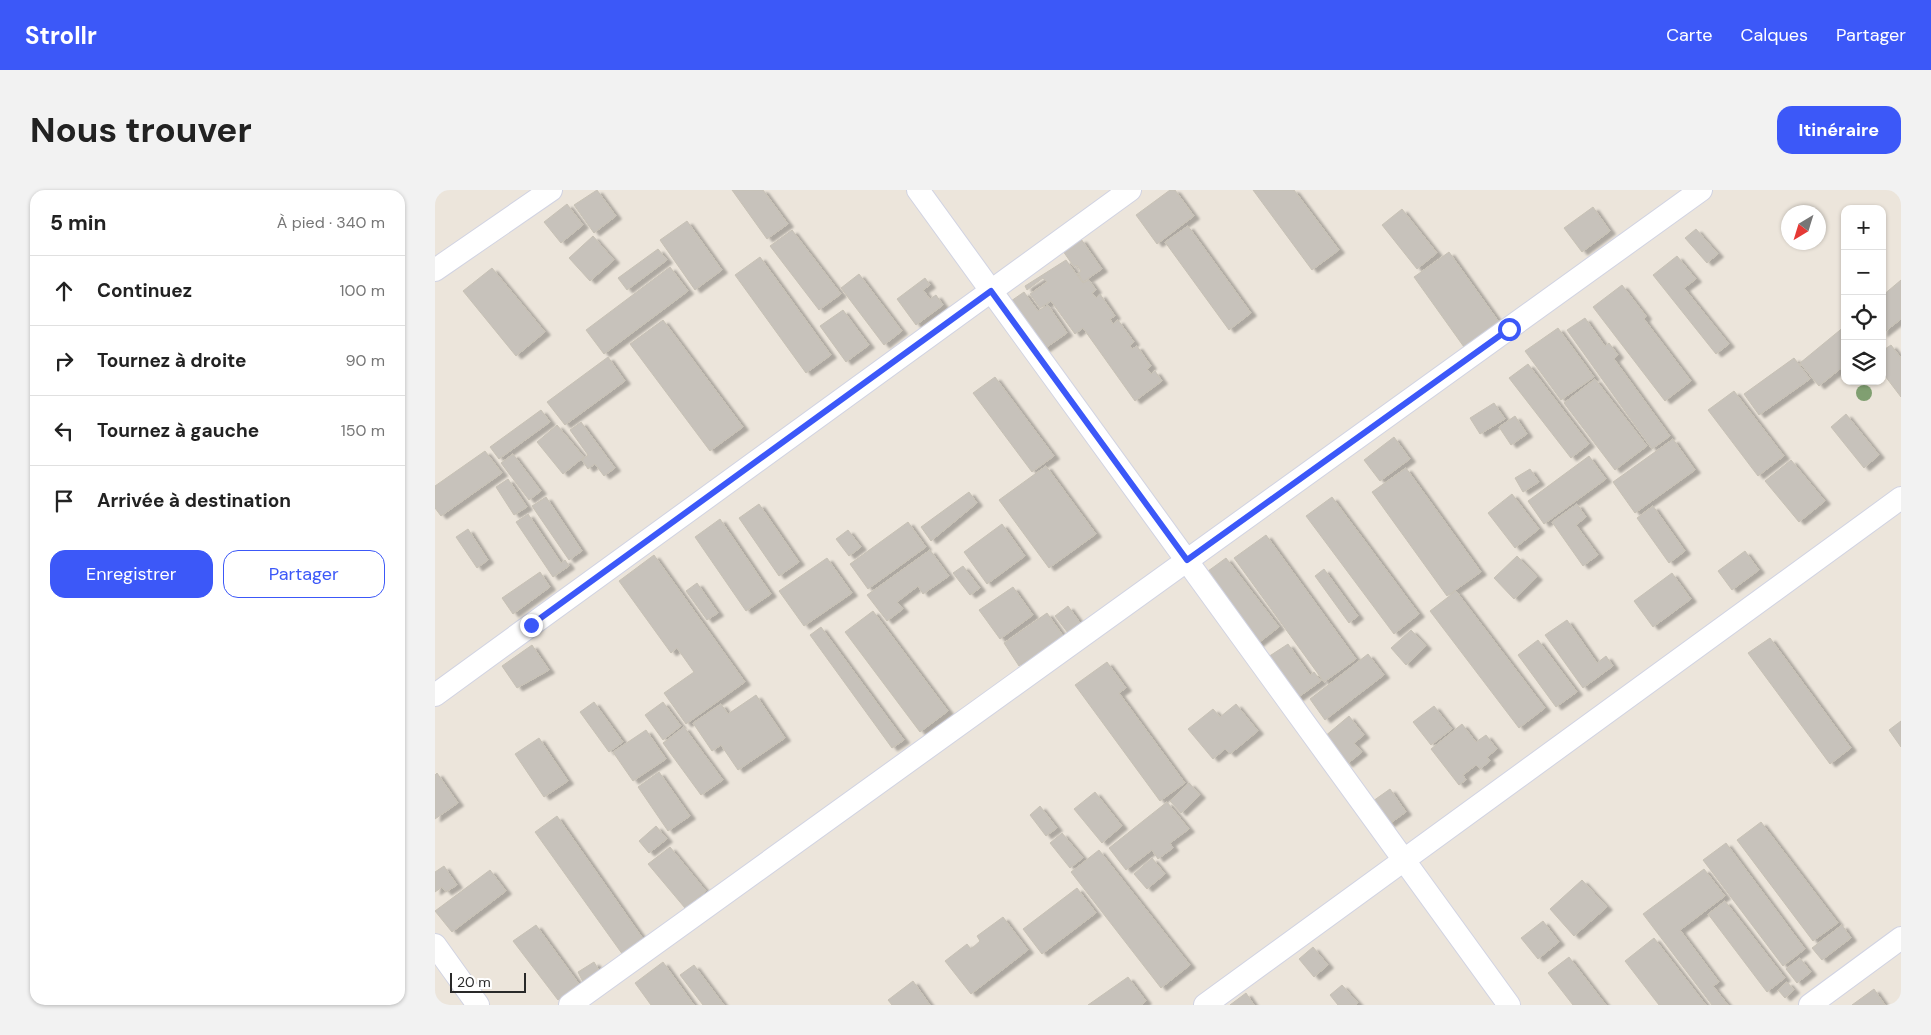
<!DOCTYPE html>
<html lang="fr">
<head>
<meta charset="utf-8">
<style>
	:root { --surface:#fff; --page:#f2f2f2; --text:#222; --muted:#767676; --line:#e0e0e0; --accent:#3c58f8 }
	body { margin:0; font-family:"DM Sans",sans-serif; background:var(--page); color:var(--text) }
	.controls { position:absolute; right:15px; top:15px; display:grid; overflow:hidden; border-radius:10px; box-shadow:0 1px 4px #0004 }
	.controls button { width:45px; height:45px; display:grid; place-items:center; padding:0; border:0; border-bottom:1px solid var(--line); background:var(--surface); color:var(--text); font:25px sans-serif }
	.compass { position:absolute; left:1346px; top:15px; width:45px; height:45px; border-radius:50%; background:var(--surface); box-shadow:0 1px 4px #0004; rotate:218deg }
	.scale { position:absolute; left:15px; bottom:12px; width:76px; box-sizing:border-box; padding-left:5px; border:2px solid #292929; border-top:0; font-size:14px; line-height:18px; white-space:nowrap; color:#292929; -webkit-text-stroke:4px #fff; paint-order:stroke }
	.stop { position:absolute; width:15px; height:15px; margin:-11px; border:4px solid #3c58f8; border-radius:50%; background:#fff }
	.stop.end { background:#3c58f8; border-color:#fff; box-shadow:0 1px 5px #0008 }
	.list { margin:0; padding:0; list-style:none }
	h2 { display:flex; justify-content:space-between; align-items:center; height:65px; margin:0; padding:0 20px; font-size:21px }
	h2 small { font-size:16px; font-weight:400; color:var(--muted) }
	.list li { display:grid; grid-template-columns:32px 1fr auto; gap:15px; align-items:center; box-sizing:border-box; height:70px; padding:0 20px; border-top:1px solid var(--line) }
	.list b { display:block; font-size:19px; white-space:nowrap }
	.list em { font-size:16px; font-style:normal; color:var(--muted) }
	.actions { display:flex; gap:10px; padding:15px 20px }
	.actions a { flex:1; padding:11px 0; border:1px solid var(--accent); border-radius:15px; text-align:center; font-size:18px; color:var(--accent) }
	.actions .main { background:var(--accent); color:#fff }
	.icon { flex:none; width:28px; height:28px; fill:none; stroke:currentColor; stroke-width:2; stroke-linecap:round; stroke-linejoin:round }
	.map { position:relative; flex:none; width:1466px; height:815px; overflow:hidden; border-radius:15px }
	header { display:flex; align-items:center; gap:30px; box-sizing:border-box; height:70px; padding:0 25px; background:var(--accent); color:#fff }
	header strong { font-size:24px }
	nav { display:flex; gap:28px; margin-inline-start:auto; font-size:18px }
	.intro { display:flex; align-items:center; justify-content:space-between; box-sizing:border-box; height:120px; padding:0 30px }
	h1 { margin:0; font-size:35px }
	.button { padding:12px 22px; border-radius:15px; background:var(--accent); color:#fff; font-size:18px; font-weight:700 }
	main { display:flex; gap:30px; padding:0 30px }
	aside { flex:1; background:var(--surface); border-radius:15px; box-shadow:0 1px 4px #0004 }
	.map>svg:first-child { display:block }
	.building { fill:#c7c2bb; stroke:#c7c1b5; filter:url(#shadow) }
	.lines { fill:none; stroke-linecap:round; stroke-linejoin:round }
	.street-casing { stroke:#d1d3e2; stroke-width:24 }
	.street { stroke:#fff; stroke-width:22 }
	.tree { fill:#809f71 }
	.route { stroke:#3c58f8; stroke-width:6 }
</style>
</head>
<body>
<header>
<strong>Strollr</strong>
<nav><a>Carte</a><a>Calques</a><a>Partager</a></nav>
</header>
<div class="intro"><h1>Nous trouver</h1><a class="button">Itinéraire</a></div>
<main>
<aside>
<h2>5 min<small>À pied · 340 m</small></h2>
<ul class="list">
<li><svg class="icon" aria-label="ahead" viewBox="0 0 24 24"><path d="M12 20V5M6 11l6-6 6 6"/></svg><div><b>Continuez</b></div><em>100 m</em></li>
<li><svg class="icon" aria-label="right" viewBox="0 0 24 24"><path d="M7 20v-9h11M14 6l5 5-5 5"/></svg><div><b>Tournez à droite</b></div><em>90 m</em></li>
<li><svg class="icon" aria-label="left" viewBox="0 0 24 24"><path d="M17 20v-9H6M10 6l-5 5 5 5"/></svg><div><b>Tournez à gauche</b></div><em>150 m</em></li>
<li><svg class="icon" aria-label="arrive" viewBox="0 0 24 24"><path d="M6 21V4h12l-3 4 3 4H6"/></svg><div><b>Arrivée à destination</b></div></li>
</ul>
<div class="actions"><a class="main">Enregistrer</a><a>Partager</a></div>
</aside>
<div class="map">
<svg width="1466" height="815" viewBox="0 0 1466 815">
	<defs>
		<filter id="shadow"><feDropShadow dx="5.5" dy="3" stdDeviation="1" flood-color="#0004"/></filter>
	</defs>
	<rect width="100%" height="100%" fill="#ece5db"/>
	<g class="building">
		<polygon points="162,0 181,26 159,43 139,15"/>
		<polygon points="297,0 328,0 353,34 332,49"/>
		<polygon points="735,0 740,0 759,26 722,54 701,25"/>
		<polygon points="818,0 859,0 904,60 877,80"/>
		<polygon points="132,14 148,35 126,53 109,32"/>
		<polygon points="1158,17 1175,41 1147,62 1129,38"/>
		<polygon points="967,19 1002,63 982,79 947,35"/>
		<polygon points="252,31 287,80 260,100 225,50"/>
		<polygon points="753,36 816,123 794,140 730,52"/>
		<polygon points="1261,39 1283,64 1272,73 1250,48"/>
		<polygon points="357,40 406,104 384,120 335,56"/>
		<polygon points="158,46 179,70 155,91 134,68"/>
		<polygon points="646,49 667,79 648,92 643,83 646,81 642,75 639,77 628,61"/>
		<polygon points="223,59 232,70 192,100 183,88"/>
		<polygon points="1014,62 1064,132 1029,157 979,87"/>
		<polygon points="1242,66 1261,89 1249,98 1294,154 1281,164 1218,85"/>
		<polygon points="325,67 396,165 371,183 300,85"/>
		<polygon points="631,70 648,93 654,90 661,100 657,103 661,108 665,104 680,126 675,129 678,134 683,130 699,152 695,156 697,159 702,156 716,176 712,179 716,184 720,181 727,191 700,211 648,138 640,144 616,111 605,118 595,104 612,92 608,88 592,100 590,96"/>
		<polygon points="235,77 253,101 169,164 151,140"/>
		<polygon points="57,78 110,142 81,166 28,101"/>
		<polygon points="424,84 467,141 449,155 406,98"/>
		<polygon points="490,88 495,95 488,100 495,109 501,105 508,115 481,135 462,109"/>
		<polygon points="1466,90 1466,129 1447,144 1447,106"/>
		<polygon points="1187,95 1211,126 1209,129 1256,191 1230,211 1158,117"/>
		<polygon points="589,102 603,121 613,115 632,143 609,159 576,111"/>
		<polygon points="408,120 434,155 411,172 385,136"/>
		<polygon points="1150,128 1170,156 1174,153 1183,165 1179,169 1235,246 1217,259 1132,140"/>
		<polygon points="228,130 308,237 275,261 195,154"/>
		<polygon points="1410,136 1410,175 1384,196 1365,173"/>
		<polygon points="1123,138 1159,187 1126,210 1090,161"/>
		<polygon points="1456,155 1466,168 1466,207 1447,182 1447,161"/>
		<polygon points="173,167 190,191 130,235 112,212"/>
		<polygon points="1359,168 1375,189 1324,225 1309,204"/>
		<polygon points="1093,174 1154,254 1136,268 1074,188"/>
		<polygon points="560,187 619,266 597,282 538,203"/>
		<polygon points="1160,189 1212,256 1180,280 1129,213"/>
		<polygon points="1299,201 1349,266 1323,286 1273,220"/>
		<polygon points="1059,213 1070,229 1045,244 1035,228"/>
		<polygon points="106,220 115,232 64,269 55,257"/>
		<polygon points="1411,224 1444,265 1429,278 1396,237"/>
		<polygon points="1080,226 1092,244 1076,255 1064,237"/>
		<polygon points="146,232 180,278 169,286 160,274 153,279 147,270 153,265 135,240"/>
		<polygon points="122,235 149,267 128,284 102,252"/>
		<polygon points="959,247 975,269 945,291 929,270"/>
		<polygon points="1238,249 1260,280 1200,323 1178,292"/>
		<polygon points="50,261 67,283 6,326 0,318 0,296"/>
		<polygon points="78,264 106,301 94,310 66,273"/>
		<polygon points="1154,266 1171,289 1109,334 1093,311"/>
		<polygon points="1356,270 1390,311 1364,332 1330,291"/>
		<polygon points="611,276 661,344 614,378 564,310"/>
		<polygon points="971,278 1046,382 1012,406 937,302"/>
		<polygon points="1095,279 1104,292 1088,302 1080,288"/>
		<polygon points="73,289 92,317 79,325 61,297"/>
		<polygon points="534,302 542,313 496,351 486,337"/>
		<polygon points="1077,304 1104,339 1080,358 1053,323"/>
		<polygon points="111,307 147,361 134,370 97,316"/>
		<polygon points="897,307 984,424 959,444 871,326"/>
		<polygon points="324,314 364,372 344,386 304,328"/>
		<polygon points="1142,314 1151,327 1141,335 1163,365 1148,376 1117,332"/>
		<polygon points="1218,316 1250,361 1234,373 1202,328"/>
		<polygon points="93,324 126,373 130,370 134,376 118,387 81,332"/>
		<polygon points="285,329 336,404 311,421 260,347"/>
		<polygon points="473,332 491,357 433,399 415,374"/>
		<polygon points="567,334 590,366 552,394 529,362"/>
		<polygon points="33,339 53,370 42,378 21,347"/>
		<polygon points="413,340 426,357 414,366 401,349"/>
		<polygon points="831,345 921,469 889,492 799,368"/>
		<polygon points="495,360 514,386 488,404 483,396 462,412 468,419 452,431 432,405"/>
		<polygon points="1310,361 1324,380 1297,400 1283,381"/>
		<polygon points="219,365 310,492 251,534 229,503 259,482 242,458 236,463 184,391"/>
		<polygon points="1082,366 1102,387 1079,409 1059,388"/>
		<polygon points="392,368 417,403 369,436 344,401"/>
		<polygon points="791,368 844,437 822,454 769,384"/>
		<polygon points="528,376 545,398 535,405 518,383"/>
		<polygon points="889,379 923,426 914,433 880,386"/>
		<polygon points="105,382 115,397 78,424 67,408"/>
		<polygon points="1237,383 1256,409 1218,437 1199,411"/>
		<polygon points="262,393 283,423 272,430 251,401"/>
		<polygon points="578,397 598,425 565,449 544,420"/>
		<polygon points="1021,401 1110,518 1084,538 995,421"/>
		<polygon points="633,416 646,434 633,443 620,426"/>
		<polygon points="438,421 513,521 485,542 410,442"/>
		<polygon points="612,423 629,447 584,476 569,453"/>
		<polygon points="1132,430 1162,473 1171,466 1178,476 1148,498 1110,445"/>
		<polygon points="386,437 469,550 457,558 375,445"/>
		<polygon points="976,440 991,456 971,475 956,458"/>
		<polygon points="1335,448 1416,558 1395,574 1313,463"/>
		<polygon points="1103,450 1142,502 1121,517 1083,465"/>
		<polygon points="853,454 875,485 879,482 886,491 862,508 833,467"/>
		<polygon points="97,455 114,480 82,498 67,476"/>
		<polygon points="933,464 949,485 890,530 875,509"/>
		<polygon points="672,472 691,498 684,503 750,593 725,611 640,495"/>
		<polygon points="321,505 350,548 303,580 286,555 277,561 258,533 286,514 293,524"/>
		<polygon points="159,512 188,552 174,562 145,522"/>
		<polygon points="228,512 246,536 228,550 210,525"/>
		<polygon points="801,514 823,541 795,564 790,559 778,569 753,539 778,519 785,527"/>
		<polygon points="999,516 1017,539 996,555 978,532"/>
		<polygon points="914,526 929,545 919,553 927,562 912,574 889,547"/>
		<polygon points="1466,531 1466,557 1454,540"/>
		<polygon points="1027,534 1041,552 1051,545 1062,559 1052,567 1055,571 1045,579 1041,575 1028,585 1031,590 1024,595 996,559"/>
		<polygon points="249,537 288,590 266,605 228,553"/>
		<polygon points="211,540 231,569 198,591 178,562"/>
		<polygon points="104,548 133,591 109,607 80,564"/>
		<polygon points="224,582 255,626 233,641 203,597"/>
		<polygon points="2,583 23,613 0,629 0,585"/>
		<polygon points="754,593 765,605 746,623 735,611"/>
		<polygon points="955,599 971,622 954,634 938,611"/>
		<polygon points="660,602 687,636 667,653 639,619"/>
		<polygon points="732,612 754,639 735,653 738,658 723,669 717,660 691,680 674,658"/>
		<polygon points="605,616 622,638 611,646 595,625"/>
		<polygon points="122,626 209,750 188,765 100,642"/>
		<polygon points="1326,632 1403,733 1378,751 1302,650"/>
		<polygon points="221,636 232,649 214,663 204,651"/>
		<polygon points="627,643 648,668 635,678 615,653"/>
		<polygon points="1291,653 1370,759 1348,776 1268,670"/>
		<polygon points="235,657 271,701 250,718 213,674"/>
		<polygon points="664,660 755,775 726,798 636,682"/>
		<polygon points="717,668 730,684 712,699 699,684"/>
		<polygon points="9,676 22,695 11,702 7,697 0,702 0,682"/>
		<polygon points="1269,679 1290,706 1245,740 1284,792 1278,796 1293,815 1277,815 1208,724"/>
		<polygon points="55,680 71,701 17,742 0,721"/>
		<polygon points="1147,690 1172,717 1139,746 1115,719"/>
		<polygon points="642,698 661,723 607,764 588,739"/>
		<polygon points="1290,711 1350,788 1332,802 1273,724"/>
		<polygon points="568,727 593,760 536,804 510,771 532,754 536,759 545,751 542,746"/>
		<polygon points="1108,731 1124,752 1103,769 1086,748"/>
		<polygon points="101,735 144,794 123,810 78,751"/>
		<polygon points="1407,735 1416,748 1387,770 1377,758"/>
		<polygon points="1219,748 1271,815 1224,815 1190,771"/>
		<polygon points="878,757 893,775 879,787 864,769"/>
		<polygon points="1134,767 1171,815 1138,815 1113,783"/>
		<polygon points="1365,768 1376,782 1362,793 1351,779"/>
		<polygon points="159,772 165,782 148,792 143,782"/>
		<polygon points="228,772 259,815 216,815 200,793"/>
		<polygon points="259,775 289,815 268,815 245,785"/>
		<polygon points="693,787 711,811 706,815 653,815"/>
		<polygon points="478,791 495,815 457,815 453,810"/>
		<polygon points="1352,792 1359,800 1350,808 1343,800"/>
		<polygon points="907,795 923,813 921,815 903,815 895,805"/>
		<polygon points="1439,799 1450,815 1417,815"/>
		<polygon points="811,803 819,815 795,815"/>
	</g>
	<g class="lines">
		<defs>
			<g id="street">
				<polyline points="483,0 1074,815"/>
				<polyline points="0,80 116,0"/>
				<polyline points="0,505 695,0"/>
				<polyline points="0,755 43,815"/>
				<polyline points="135,815 1266,0"/>
				<polyline points="770,815 1466,308"/>
				<polyline points="1375,815 1466,748"/>
			</g>
		</defs>
		<use href="#street" class="street-casing"/>
		<use href="#street" class="street"/>
	</g>
	<circle class="tree" cx="1429" cy="203" r="8"/>
	<g class="lines">
		<polyline class="route" points="96,435 556,101 752,370 1074,139"/>
	</g>
</svg>
<div class="controls">
<button>+</button>
<button>−</button>
<button><svg class="icon" aria-label="locate" viewBox="0 0 24 24"><circle cx="12" cy="12" r="6"/><path d="M12 2v4M12 18v4M2 12h4M18 12h4"/></svg></button>
<button><svg class="icon" aria-label="layers" viewBox="0 0 24 24"><path d="M12 4l9 5-9 5-9-5zM3 14l9 5 9-5"/></svg></button>
</div>
<svg class="compass" viewBox="-18 -18 36 36"><path d="M0-13l5 13h-10z" fill="#e53935"/><path d="M0 13l5-13h-10z" fill="#767676"/></svg>
<div class="scale">20 m</div>
<div class="stop" style="left:1074px;top:139px"></div>
<div class="stop end" style="left:96px;top:435px"></div>
</div>
</main>
</body>
</html>
